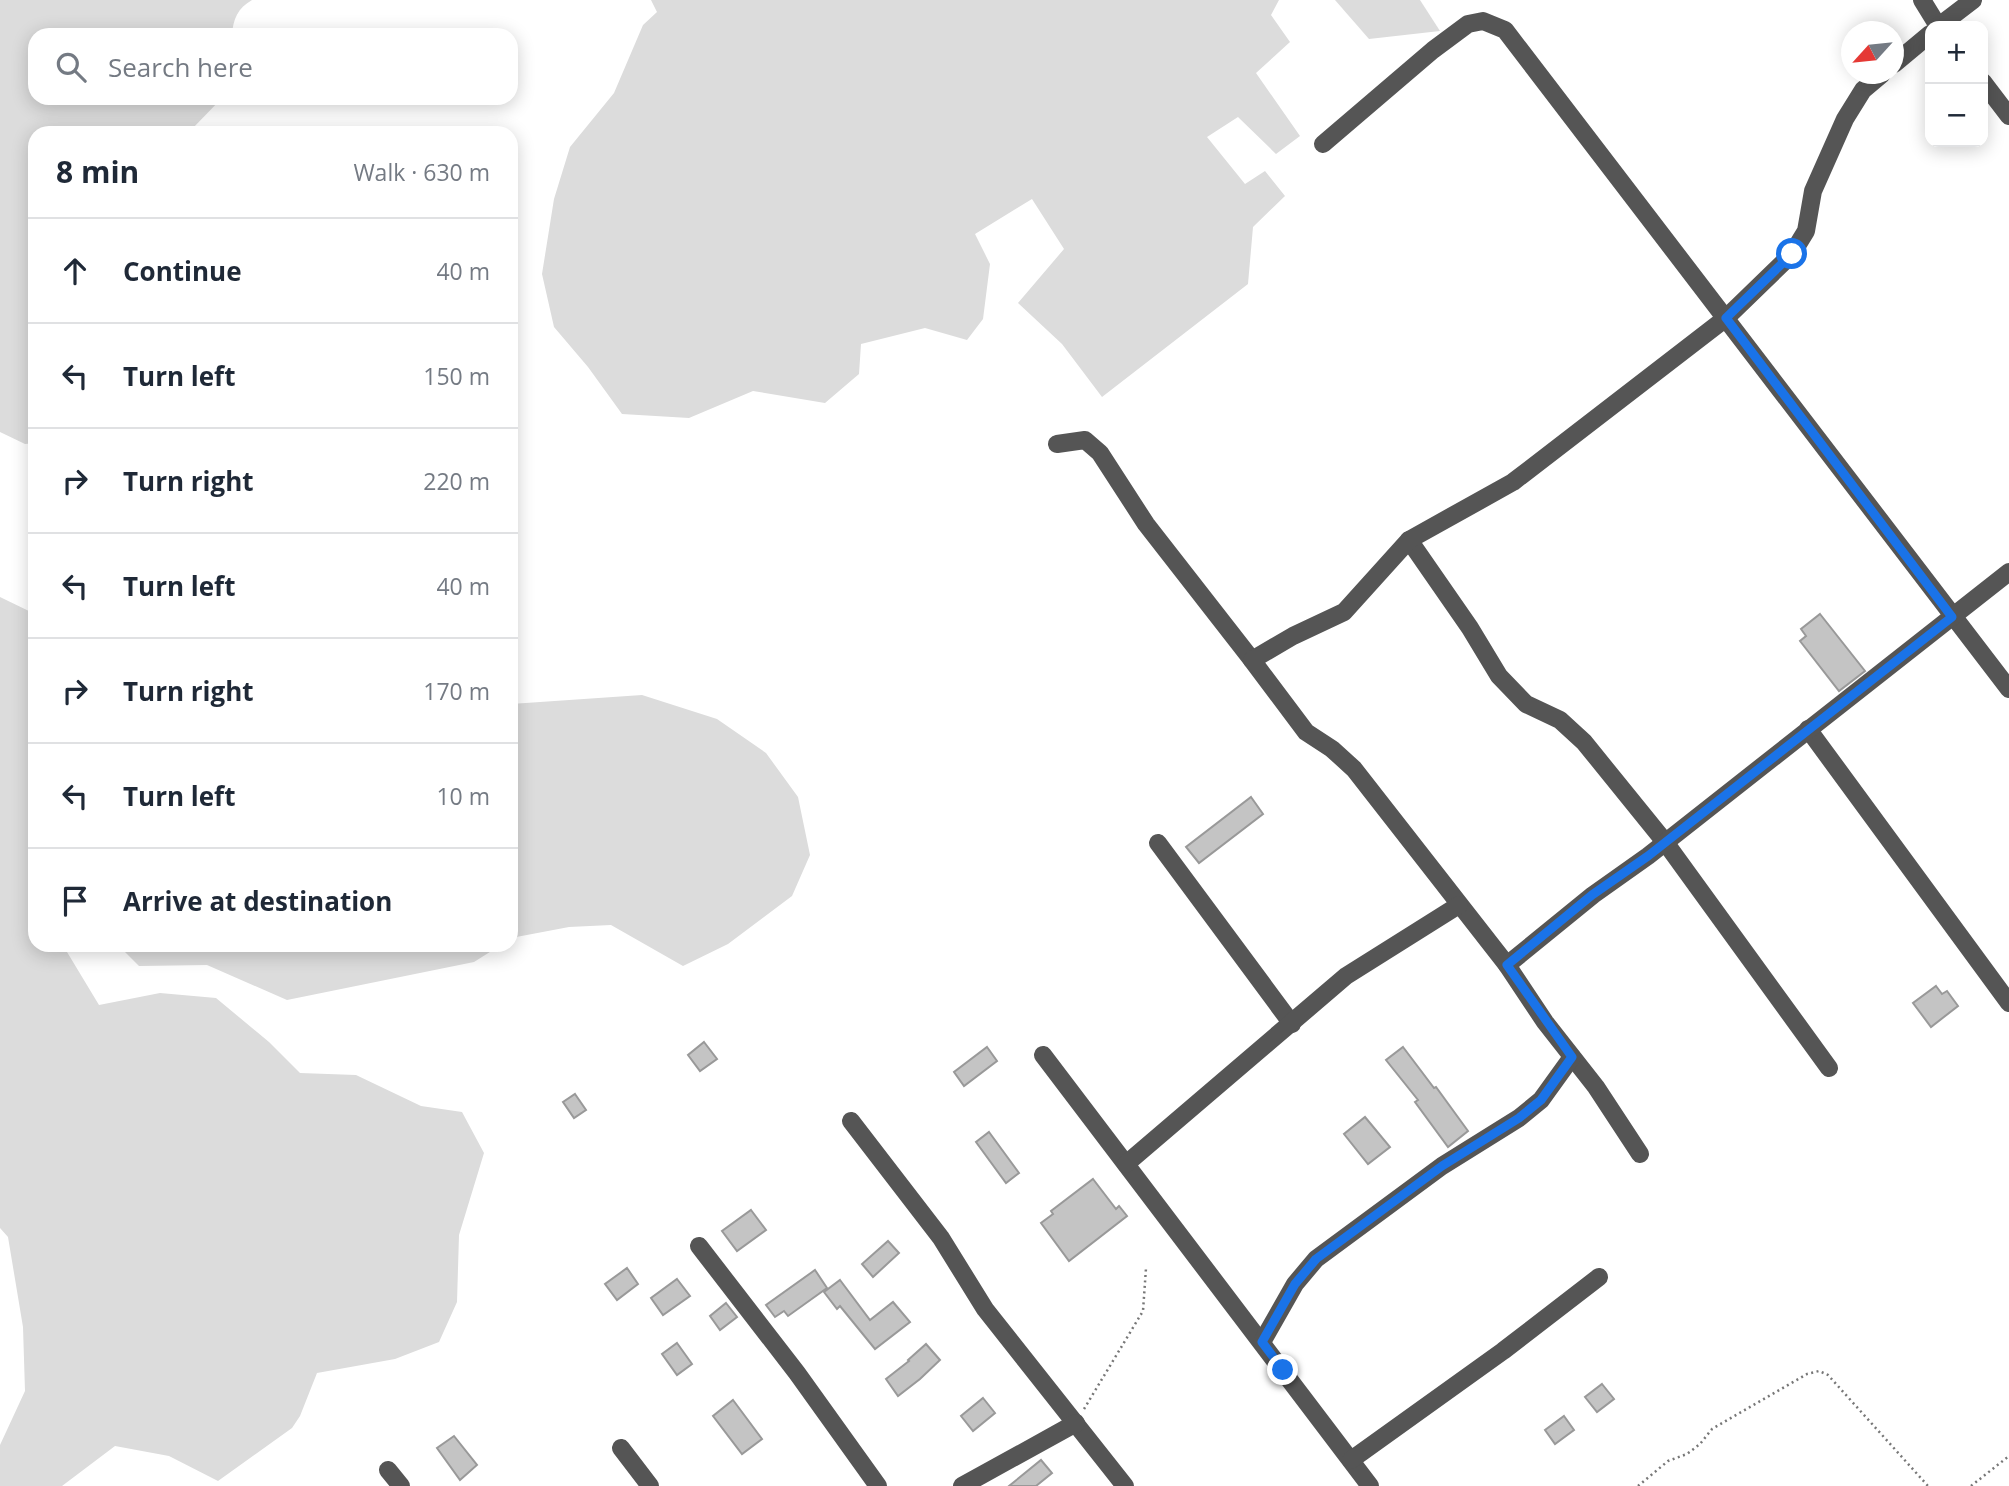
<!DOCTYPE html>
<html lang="en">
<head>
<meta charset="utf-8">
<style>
	:root { --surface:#fff; --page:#f6f6f7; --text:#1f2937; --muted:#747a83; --line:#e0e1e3 }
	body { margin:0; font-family:"Open Sans",sans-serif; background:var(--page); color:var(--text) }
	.controls { position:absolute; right:21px; top:21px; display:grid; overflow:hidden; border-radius:14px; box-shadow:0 4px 18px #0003 }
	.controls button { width:63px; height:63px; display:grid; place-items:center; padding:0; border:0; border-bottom:2px solid var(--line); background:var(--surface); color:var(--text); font:35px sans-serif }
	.compass { position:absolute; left:1841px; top:21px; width:63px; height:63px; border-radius:50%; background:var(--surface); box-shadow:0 4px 18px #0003; rotate:243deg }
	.stop { position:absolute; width:21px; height:21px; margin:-16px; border:5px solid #1a73e8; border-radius:50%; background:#fff }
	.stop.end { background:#1a73e8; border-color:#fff; box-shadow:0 2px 7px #0008 }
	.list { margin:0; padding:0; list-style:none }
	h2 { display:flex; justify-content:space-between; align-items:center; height:91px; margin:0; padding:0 28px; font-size:30px }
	h2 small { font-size:23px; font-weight:400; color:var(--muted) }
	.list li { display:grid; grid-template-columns:46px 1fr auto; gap:21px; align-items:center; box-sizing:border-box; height:105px; padding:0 28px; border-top:2px solid var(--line) }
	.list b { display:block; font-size:26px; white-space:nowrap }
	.list em { font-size:23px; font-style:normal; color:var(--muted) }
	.icon { flex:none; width:38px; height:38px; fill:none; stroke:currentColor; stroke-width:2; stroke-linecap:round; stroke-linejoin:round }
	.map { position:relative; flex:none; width:2009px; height:1486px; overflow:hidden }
	.search { position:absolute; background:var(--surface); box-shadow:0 4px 18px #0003; left:28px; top:28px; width:490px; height:77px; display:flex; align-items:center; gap:18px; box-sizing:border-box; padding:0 24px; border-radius:21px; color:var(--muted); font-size:26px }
	.panel { position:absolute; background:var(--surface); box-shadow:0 4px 18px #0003; left:28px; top:126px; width:490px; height:826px; border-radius:21px }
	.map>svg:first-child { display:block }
	.green { fill:#dcdcdc }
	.building { fill:#c4c4c4; stroke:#999; stroke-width:2 }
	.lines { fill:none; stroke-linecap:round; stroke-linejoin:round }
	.path { stroke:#777; stroke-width:2.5; stroke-dasharray:2 3.5; stroke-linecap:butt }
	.minor { stroke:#555; stroke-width:18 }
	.route { stroke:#1a73e8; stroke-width:9 }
</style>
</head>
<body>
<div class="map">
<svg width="2009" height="1486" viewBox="0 0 2009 1486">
	<rect width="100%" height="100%" fill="#fff"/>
	<g class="green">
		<path d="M0 0H252C238 8 233 19 232 35H35V98H222L192 129V133H35V443L25 444 0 432Z"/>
		<polygon points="651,0 1279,0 1271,15 1290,42 1256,73 1300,136 1276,154 1238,117 1207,137 1245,184 1265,171 1285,196 1253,227 1248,284 1102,397 1062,344 1018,303 1064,249 1032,199 975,234 990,264 983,319 967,340 925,328 861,344 859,374 825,403 753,391 689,418 622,414 588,367 554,327 542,274 554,199 570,147 614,93 643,25 657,12"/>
		<polygon points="1335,0 1420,0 1440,31 1369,39"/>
		<polygon points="0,597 35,614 35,945 65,945 64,947 99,1005 160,993 216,998 269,1042 300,1073 356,1075 421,1106 462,1112 484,1153 459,1235 457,1302 439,1342 395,1359 317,1373 300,1416 292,1428 218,1481 169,1456 115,1446 62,1486 0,1486 0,1445 25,1391 23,1327 8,1237 0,1228"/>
		<polygon points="642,695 717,719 766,753 798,797 810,855 792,896 728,944 683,966 611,925 569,927 511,938 511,704"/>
		<polygon points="118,945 501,945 474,962 287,1000 207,965 139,966"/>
	</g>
	<g class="building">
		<polygon points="1820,614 1865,671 1839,691 1800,641 1806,636 1801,629"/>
		<polygon points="1251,797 1263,814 1199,863 1186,847"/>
		<polygon points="1936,986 1942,994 1947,991 1958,1006 1931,1027 1913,1003"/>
		<polygon points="704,1042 717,1059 700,1071 688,1055"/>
		<polygon points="987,1047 997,1061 964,1086 954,1072"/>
		<polygon points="1403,1047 1434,1088 1436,1087 1468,1131 1448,1147 1415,1102 1418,1100 1386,1060"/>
		<polygon points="575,1094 586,1110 574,1118 563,1102"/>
		<polygon points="1365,1117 1390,1147 1368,1164 1344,1134"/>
		<polygon points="989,1132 1019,1173 1006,1183 976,1142"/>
		<polygon points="1093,1179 1116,1209 1119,1206 1127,1216 1069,1261 1041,1223 1053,1214 1051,1211"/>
		<polygon points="751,1210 766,1230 737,1251 722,1231"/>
		<polygon points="888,1241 899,1253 873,1277 862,1264"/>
		<polygon points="627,1268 638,1284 617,1300 605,1284"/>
		<polygon points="815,1270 827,1288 788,1316 784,1311 775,1317 766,1305"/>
		<polygon points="677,1279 690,1296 663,1315 651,1298"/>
		<polygon points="840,1280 870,1320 893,1302 910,1322 875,1349 840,1306 837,1309 824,1292"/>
		<polygon points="726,1303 737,1317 720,1330 710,1316"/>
		<polygon points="677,1343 692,1364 677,1375 662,1354"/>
		<polygon points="926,1344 940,1360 920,1379 898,1396 886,1379 909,1361 908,1360"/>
		<polygon points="1602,1384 1614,1399 1597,1412 1585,1397"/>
		<polygon points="983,1398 995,1413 973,1431 961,1416"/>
		<polygon points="733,1400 762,1439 742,1454 713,1416"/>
		<polygon points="1564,1416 1574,1430 1555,1444 1545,1430"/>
		<polygon points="454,1436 477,1465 460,1480 437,1448"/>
		<polygon points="1041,1460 1052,1473 1036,1486 1009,1486"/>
	</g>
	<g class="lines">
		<g class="path">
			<polyline points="1084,1409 1143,1311 1146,1268"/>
			<polyline points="1638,1486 1668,1461 1687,1454 1700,1444 1712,1429 1807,1374 1819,1371 1828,1375 1928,1486"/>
			<polyline points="1971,1486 2009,1456"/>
		</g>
		<g class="minor">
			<polyline points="1922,0 1938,26"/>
			<polyline points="1939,26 1973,0"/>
			<polyline points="1894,64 1930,34"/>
			<polyline points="1983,82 2009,116"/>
			<polyline points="1323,144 1433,50 1468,24 1483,21 1505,30 2009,689"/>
			<polyline points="1057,444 1085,440 1100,453 1146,524 1252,660"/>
			<polyline points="1409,540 1470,628 1499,676 1526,704 1560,720 1584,742 1665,842 1829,1068"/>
			<polyline points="1808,729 2009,1003"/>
			<polyline points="1158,843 1292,1024"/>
			<polyline points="1507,965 1593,895 1648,856 2009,572"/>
			<polyline points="1043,1055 1370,1486"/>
			<polyline points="851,1121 941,1238 985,1309 1125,1486"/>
			<polyline points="1640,1154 1596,1087 1545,1022 1507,965 1354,769 1332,749 1306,732 1252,660 1293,636 1344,612 1409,540 1513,482 1726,318 1792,254 1806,231 1813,191 1845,119 1863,90 1882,74"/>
			<polyline points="1126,1164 1346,976 1459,905"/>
			<polyline points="699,1246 797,1373 878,1486"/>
			<polyline points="1262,1342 1295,1284 1316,1259 1442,1166 1519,1118 1541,1100 1572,1057"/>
			<polyline points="621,1448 650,1486"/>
			<polyline points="1351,1460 1503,1351 1599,1277"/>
			<polyline points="388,1470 401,1486"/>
			<polyline points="962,1486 1076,1423"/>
		</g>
	</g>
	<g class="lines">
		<polyline class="route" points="1283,1370 1262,1342 1295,1284 1316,1259 1442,1166 1519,1118 1541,1100 1572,1057 1507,965 1592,895 1648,856 1952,617 1726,318 1792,254"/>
	</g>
</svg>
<div class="controls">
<button>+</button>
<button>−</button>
</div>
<svg class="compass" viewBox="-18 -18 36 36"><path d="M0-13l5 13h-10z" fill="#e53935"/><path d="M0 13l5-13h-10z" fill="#747a83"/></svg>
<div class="stop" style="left:1792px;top:254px"></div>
<div class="stop end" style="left:1283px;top:1370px"></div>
<div class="search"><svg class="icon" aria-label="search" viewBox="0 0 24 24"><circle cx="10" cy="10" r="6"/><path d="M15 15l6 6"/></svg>Search here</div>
<section class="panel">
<h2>8 min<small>Walk · 630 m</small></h2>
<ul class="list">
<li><svg class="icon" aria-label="ahead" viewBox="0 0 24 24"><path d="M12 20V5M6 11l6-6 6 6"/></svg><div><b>Continue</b></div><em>40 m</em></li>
<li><svg class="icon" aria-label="left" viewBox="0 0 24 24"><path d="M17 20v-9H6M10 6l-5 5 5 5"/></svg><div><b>Turn left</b></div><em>150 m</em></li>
<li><svg class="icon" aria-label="right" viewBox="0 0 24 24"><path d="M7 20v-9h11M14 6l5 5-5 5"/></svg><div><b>Turn right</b></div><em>220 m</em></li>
<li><svg class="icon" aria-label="left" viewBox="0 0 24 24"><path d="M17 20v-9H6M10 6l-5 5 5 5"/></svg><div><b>Turn left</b></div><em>40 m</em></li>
<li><svg class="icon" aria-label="right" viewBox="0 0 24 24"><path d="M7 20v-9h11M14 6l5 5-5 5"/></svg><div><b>Turn right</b></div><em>170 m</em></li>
<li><svg class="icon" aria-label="left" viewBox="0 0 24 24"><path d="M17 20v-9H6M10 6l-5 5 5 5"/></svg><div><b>Turn left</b></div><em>10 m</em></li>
<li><svg class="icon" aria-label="arrive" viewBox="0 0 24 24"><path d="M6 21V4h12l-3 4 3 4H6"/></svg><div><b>Arrive at destination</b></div></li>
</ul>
</section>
</div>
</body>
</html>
